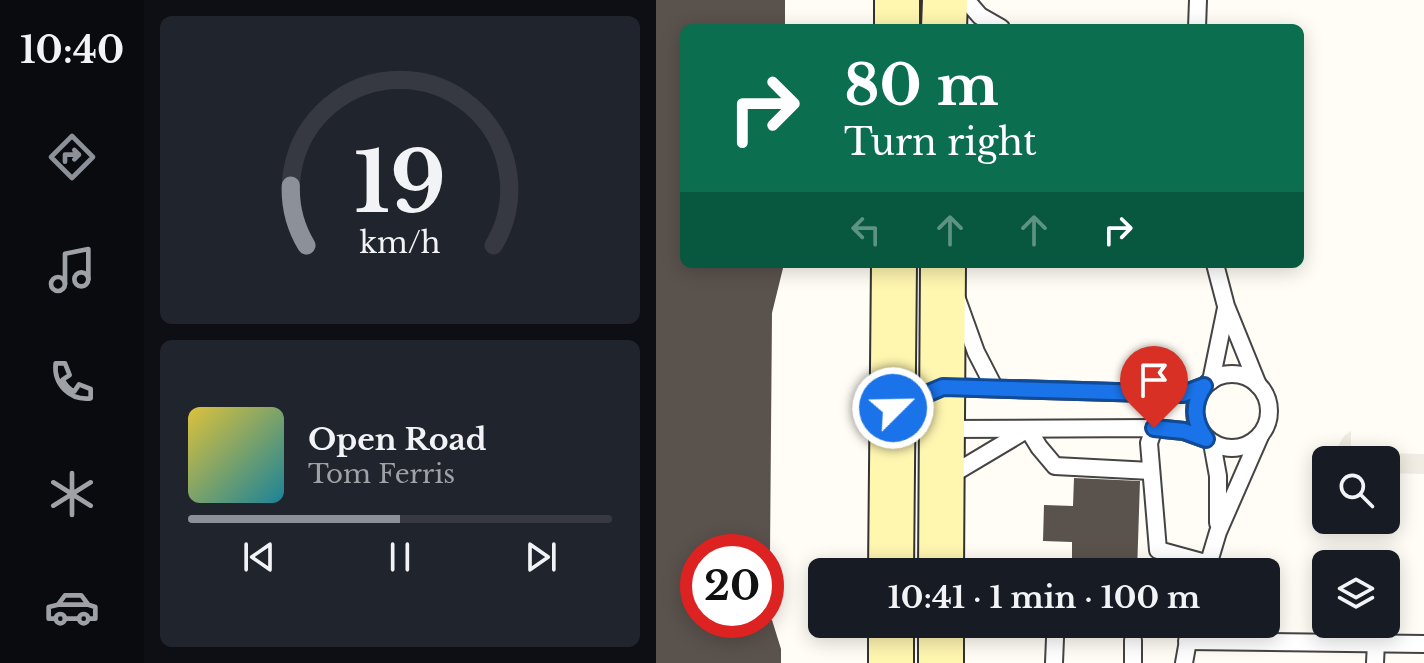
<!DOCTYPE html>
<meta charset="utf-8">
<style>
:root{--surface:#171b24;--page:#20242c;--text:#f1f3f6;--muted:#9ea1a6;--line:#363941;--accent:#8c9099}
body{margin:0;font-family:"Libre Baskerville",serif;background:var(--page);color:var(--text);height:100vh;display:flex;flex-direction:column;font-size:30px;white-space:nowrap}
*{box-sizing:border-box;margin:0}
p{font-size:26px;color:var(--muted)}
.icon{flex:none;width:44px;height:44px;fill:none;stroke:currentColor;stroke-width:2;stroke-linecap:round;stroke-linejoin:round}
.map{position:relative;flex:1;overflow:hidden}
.sheet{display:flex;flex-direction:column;gap:16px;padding:16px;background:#0d0f14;width:512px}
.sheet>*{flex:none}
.banner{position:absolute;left:24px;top:24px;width:624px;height:244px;border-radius:12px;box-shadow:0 4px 20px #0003;background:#0b6e4f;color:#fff;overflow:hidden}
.buttons{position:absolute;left:656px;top:446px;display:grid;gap:16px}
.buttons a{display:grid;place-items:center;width:88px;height:88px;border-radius:12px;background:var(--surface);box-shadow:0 4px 20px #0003;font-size:40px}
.speed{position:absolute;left:24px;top:534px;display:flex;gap:16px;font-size:40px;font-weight:700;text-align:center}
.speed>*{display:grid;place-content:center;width:104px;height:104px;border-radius:50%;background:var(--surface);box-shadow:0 4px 20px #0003;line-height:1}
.speed .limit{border:12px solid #d22;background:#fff;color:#111}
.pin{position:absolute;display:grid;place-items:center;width:68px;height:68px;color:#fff;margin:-82px -34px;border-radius:50% 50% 50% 0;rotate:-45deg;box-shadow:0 0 8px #0007}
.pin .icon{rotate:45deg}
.me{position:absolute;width:88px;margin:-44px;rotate:67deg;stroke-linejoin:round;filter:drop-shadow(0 0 6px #0008)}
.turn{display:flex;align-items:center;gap:28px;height:168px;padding:0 32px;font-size:36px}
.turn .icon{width:104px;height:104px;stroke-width:2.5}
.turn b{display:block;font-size:56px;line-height:68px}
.lanes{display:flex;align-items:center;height:76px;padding:0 32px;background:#0003;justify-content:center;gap:40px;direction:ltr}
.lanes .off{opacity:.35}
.sheet .card{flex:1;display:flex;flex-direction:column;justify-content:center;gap:12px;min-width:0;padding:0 28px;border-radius:12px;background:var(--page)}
.sheet .dial{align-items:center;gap:0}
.dial svg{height:208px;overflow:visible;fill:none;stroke:var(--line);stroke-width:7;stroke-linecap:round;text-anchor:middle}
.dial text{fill:var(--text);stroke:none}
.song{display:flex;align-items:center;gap:24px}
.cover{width:96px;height:96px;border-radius:12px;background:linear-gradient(135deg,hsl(50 70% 55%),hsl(190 70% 35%))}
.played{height:8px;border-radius:4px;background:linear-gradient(90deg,var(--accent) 50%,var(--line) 50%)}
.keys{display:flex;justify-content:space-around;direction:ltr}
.trip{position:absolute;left:152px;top:558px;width:472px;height:80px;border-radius:12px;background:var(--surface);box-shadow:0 4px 20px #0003;font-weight:800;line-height:80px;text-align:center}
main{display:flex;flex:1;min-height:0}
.tabs{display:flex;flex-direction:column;width:144px;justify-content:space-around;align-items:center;background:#090b0e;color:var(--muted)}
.tabs .icon{width:56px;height:56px}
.tabs .active{color:var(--accent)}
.tabs b{font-size:36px;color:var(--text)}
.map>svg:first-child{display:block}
</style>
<main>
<nav class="tabs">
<b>10:40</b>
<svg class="icon active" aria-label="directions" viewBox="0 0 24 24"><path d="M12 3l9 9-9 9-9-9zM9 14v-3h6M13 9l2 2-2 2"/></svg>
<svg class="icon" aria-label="music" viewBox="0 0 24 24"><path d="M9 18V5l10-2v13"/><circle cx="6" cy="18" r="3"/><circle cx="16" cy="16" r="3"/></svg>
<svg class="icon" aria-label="phone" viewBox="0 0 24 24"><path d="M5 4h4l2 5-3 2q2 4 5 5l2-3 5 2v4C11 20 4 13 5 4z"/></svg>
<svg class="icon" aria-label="climate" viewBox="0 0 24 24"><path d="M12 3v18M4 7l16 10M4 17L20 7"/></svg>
<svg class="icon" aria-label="car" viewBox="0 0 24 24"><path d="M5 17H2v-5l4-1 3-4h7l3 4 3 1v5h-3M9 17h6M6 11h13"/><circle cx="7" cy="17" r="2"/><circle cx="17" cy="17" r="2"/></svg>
</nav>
<section class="sheet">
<div class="card dial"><svg viewBox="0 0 100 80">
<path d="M14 69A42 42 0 1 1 86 69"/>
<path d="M14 69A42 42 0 0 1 8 46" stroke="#8c9099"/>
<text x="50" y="56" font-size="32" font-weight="700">19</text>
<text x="50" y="72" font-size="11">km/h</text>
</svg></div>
<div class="card">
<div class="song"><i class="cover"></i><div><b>Open Road</b><p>Tom Ferris</p></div></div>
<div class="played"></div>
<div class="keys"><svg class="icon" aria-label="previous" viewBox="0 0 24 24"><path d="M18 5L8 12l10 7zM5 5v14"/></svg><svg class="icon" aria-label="pause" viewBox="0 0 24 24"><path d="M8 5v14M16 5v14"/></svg><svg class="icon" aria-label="next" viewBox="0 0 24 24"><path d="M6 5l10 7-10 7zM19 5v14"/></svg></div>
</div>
</section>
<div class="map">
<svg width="768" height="663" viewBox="0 0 768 663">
<rect width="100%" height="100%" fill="#fffdf5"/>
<polygon fill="#f1ede2" points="695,431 695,452 768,454 768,474 730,473 730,460 674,460 688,436"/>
<g fill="#5a524d">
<polygon points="0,0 129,0 129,28 28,28 28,264 128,264 116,313 114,552 42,552 42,620 116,620 125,649 125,663 0,663"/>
<polygon points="418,478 484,481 481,572 416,572 416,542 387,541 388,505 417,506"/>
</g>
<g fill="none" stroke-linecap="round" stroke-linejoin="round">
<g stroke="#444" stroke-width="20">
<g id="lane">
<polyline points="310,0 324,16 345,28"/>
<polyline points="541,28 542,0"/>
<polyline points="559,264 570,306 602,385"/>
<polyline points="301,299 320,352 338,387"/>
<circle cx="576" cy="411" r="37"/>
<polyline points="555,381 570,308"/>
<polyline points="239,407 287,387 527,394 548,386"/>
<polyline points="241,410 286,429 498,428 528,431 550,439"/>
<polyline points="498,428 493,443 502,550 553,564"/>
<polyline points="556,443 562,476 562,523"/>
<polyline points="290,478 372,429 383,447 399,466 495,471"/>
<polyline points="550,572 562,532 604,436"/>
<polyline points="477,640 477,663"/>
<polyline points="531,641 768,644"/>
<polyline points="398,663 399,638"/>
<polyline points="528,663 535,624"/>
<polyline points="719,663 720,642"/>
</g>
</g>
<g stroke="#333" stroke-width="48">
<g id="secondary">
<polyline points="241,28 241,0"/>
<polyline points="288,28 289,0"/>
<polyline points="235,572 238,264"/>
<polyline points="285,572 287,264"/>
<polyline points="235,663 235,624"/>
<polyline points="285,663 285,624"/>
</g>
</g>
<use href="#lane" stroke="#fff" stroke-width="16"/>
<use href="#secondary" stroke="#fff6b0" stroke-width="44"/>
</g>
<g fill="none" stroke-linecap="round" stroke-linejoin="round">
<g stroke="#114b97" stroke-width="20">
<path id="route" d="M 237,408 L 287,387 L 527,394 L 548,386 C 536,405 537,421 550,439 L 528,431 L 498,428"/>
</g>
<use href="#route" stroke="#1a73e8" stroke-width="14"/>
</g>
</svg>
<div class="buttons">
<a><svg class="icon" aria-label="search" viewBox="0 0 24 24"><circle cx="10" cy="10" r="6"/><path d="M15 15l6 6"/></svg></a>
<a><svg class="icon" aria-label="layers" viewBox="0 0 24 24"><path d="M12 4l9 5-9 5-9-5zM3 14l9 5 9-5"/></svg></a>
</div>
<div class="speed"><div class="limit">20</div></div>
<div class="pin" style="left:498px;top:428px;background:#d93025"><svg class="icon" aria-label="arrive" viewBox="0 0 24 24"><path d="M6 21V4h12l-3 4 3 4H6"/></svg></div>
<svg class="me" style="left:237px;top:408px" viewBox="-20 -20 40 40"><circle r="17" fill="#1a73e8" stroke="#fff" stroke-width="3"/><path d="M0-11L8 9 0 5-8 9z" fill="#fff"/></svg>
<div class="trip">10:41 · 1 min · 100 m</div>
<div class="banner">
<div class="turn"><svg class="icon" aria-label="right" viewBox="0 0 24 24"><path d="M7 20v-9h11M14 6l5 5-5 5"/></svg><div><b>80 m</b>Turn right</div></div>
<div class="lanes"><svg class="icon off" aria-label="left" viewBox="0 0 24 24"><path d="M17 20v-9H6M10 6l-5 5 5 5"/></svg><svg class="icon off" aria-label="ahead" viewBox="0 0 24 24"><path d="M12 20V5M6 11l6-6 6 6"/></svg><svg class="icon off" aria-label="ahead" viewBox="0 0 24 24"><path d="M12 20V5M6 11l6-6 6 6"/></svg><svg class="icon" aria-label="right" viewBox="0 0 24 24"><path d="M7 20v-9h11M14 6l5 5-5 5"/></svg></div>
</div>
</div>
</main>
